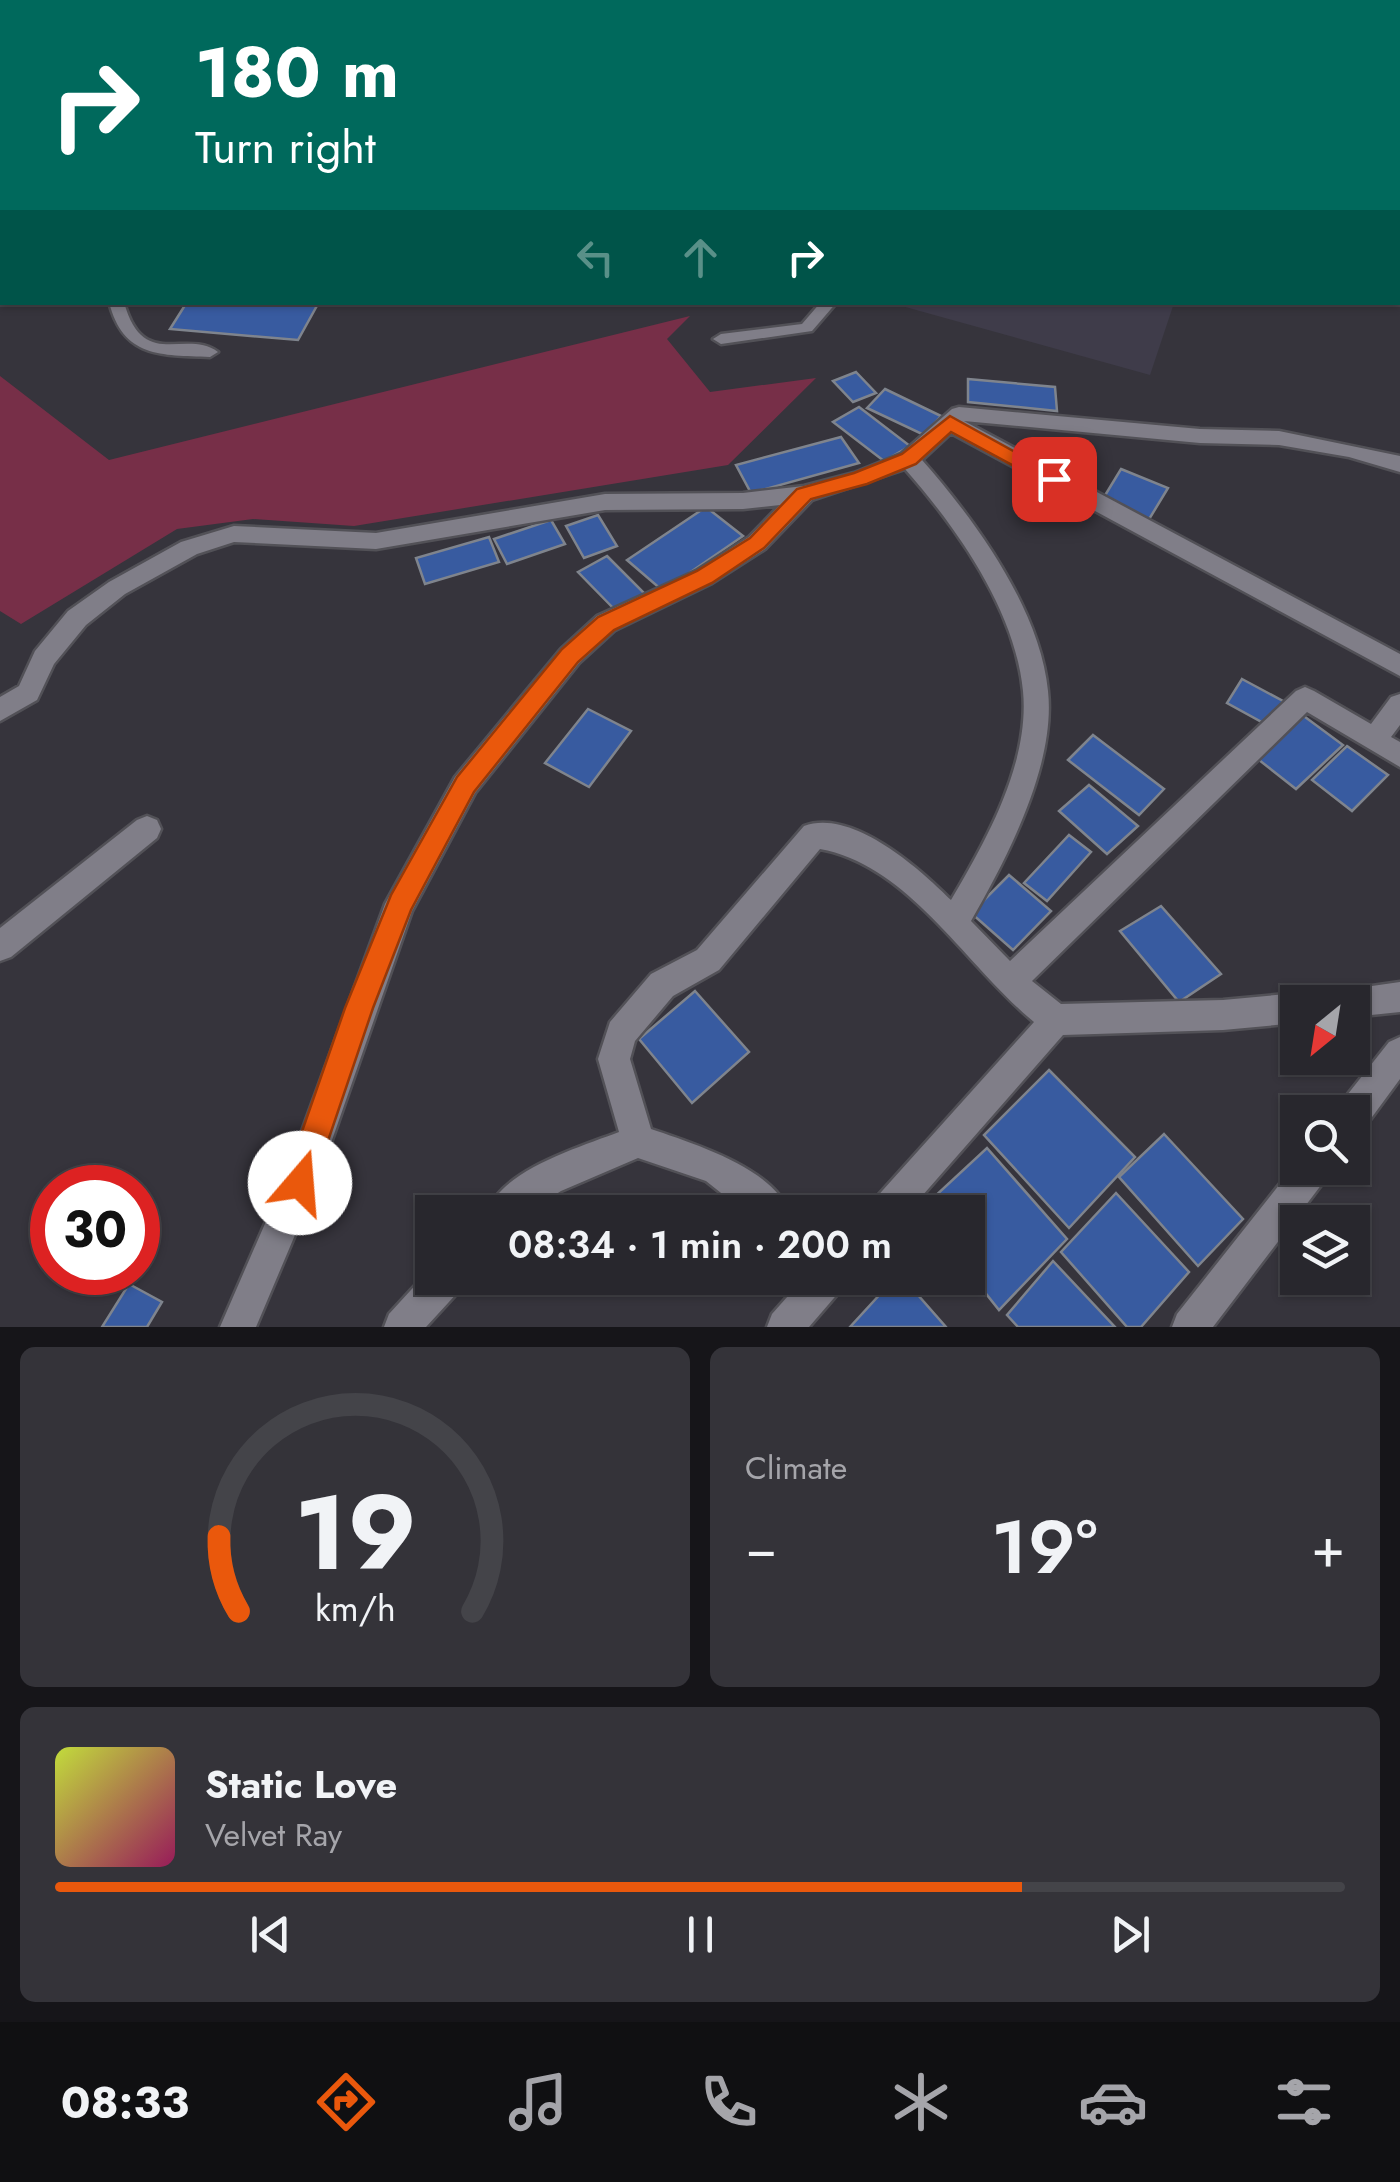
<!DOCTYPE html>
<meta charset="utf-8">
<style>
:root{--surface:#28272d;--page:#343339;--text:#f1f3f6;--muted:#a5a5aa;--line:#444449;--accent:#ea580c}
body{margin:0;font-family:Jost,sans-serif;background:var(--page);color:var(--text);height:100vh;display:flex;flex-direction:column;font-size:38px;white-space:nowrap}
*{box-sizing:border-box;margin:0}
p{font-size:32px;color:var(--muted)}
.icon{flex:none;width:55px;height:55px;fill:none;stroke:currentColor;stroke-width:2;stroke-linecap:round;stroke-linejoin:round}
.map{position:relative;height:1327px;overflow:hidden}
.details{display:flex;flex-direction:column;gap:20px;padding:20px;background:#161519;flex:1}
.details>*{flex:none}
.banner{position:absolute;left:0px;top:0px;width:1400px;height:305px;box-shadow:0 2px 8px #0004,0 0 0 2px var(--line);background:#00695c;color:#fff;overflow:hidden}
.needle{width:65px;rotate:210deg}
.tools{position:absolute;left:1280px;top:985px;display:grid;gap:20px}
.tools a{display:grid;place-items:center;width:90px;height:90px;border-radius:0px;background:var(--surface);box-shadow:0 2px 8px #0004,0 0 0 2px var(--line);font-size:50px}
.speed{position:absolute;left:30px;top:1165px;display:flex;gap:20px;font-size:50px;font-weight:700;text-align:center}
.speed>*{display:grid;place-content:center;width:130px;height:130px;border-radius:50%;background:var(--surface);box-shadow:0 2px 8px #0004,0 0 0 2px var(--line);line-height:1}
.speed .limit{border:15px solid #d22;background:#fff;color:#111}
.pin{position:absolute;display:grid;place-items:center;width:85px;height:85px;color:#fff;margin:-42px;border-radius:20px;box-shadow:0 5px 15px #0006}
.me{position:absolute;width:110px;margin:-55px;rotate:18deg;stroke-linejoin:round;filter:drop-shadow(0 0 8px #0008)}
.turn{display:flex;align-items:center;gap:35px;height:210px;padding:0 30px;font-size:45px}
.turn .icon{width:130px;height:130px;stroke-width:2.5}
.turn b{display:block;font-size:70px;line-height:85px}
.lanes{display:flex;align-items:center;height:95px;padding:0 30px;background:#0003;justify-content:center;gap:50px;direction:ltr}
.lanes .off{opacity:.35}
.big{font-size:75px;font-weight:600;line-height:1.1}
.details .tile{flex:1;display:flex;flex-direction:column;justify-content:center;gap:15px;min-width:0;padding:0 35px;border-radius:15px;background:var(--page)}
.details .dial{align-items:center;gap:0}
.dial svg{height:260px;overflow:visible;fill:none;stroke:var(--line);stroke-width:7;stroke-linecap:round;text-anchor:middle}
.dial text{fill:var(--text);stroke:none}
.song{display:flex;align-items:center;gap:30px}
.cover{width:120px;height:120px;border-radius:15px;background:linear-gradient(135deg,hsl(70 70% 55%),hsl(330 70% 35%))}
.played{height:10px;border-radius:5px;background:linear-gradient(90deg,var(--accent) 75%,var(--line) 75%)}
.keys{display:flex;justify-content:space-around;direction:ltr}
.heat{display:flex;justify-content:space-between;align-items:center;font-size:55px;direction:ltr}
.details .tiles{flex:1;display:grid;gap:20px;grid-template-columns:1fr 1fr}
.tile:last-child{grid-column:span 2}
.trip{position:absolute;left:415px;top:1195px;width:570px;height:100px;border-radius:0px;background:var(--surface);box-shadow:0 2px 8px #0004,0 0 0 2px var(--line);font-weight:600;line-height:100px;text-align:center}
.tabs{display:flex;height:160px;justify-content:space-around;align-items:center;background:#101012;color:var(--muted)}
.tabs .icon{width:70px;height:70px}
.tabs .active{color:var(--accent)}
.tabs b{font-size:45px;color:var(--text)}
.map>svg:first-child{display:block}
</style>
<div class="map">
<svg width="1400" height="1327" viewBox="0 0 1400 1327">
<rect width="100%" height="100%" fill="#36343c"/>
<polygon fill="#3f3c4a" points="891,303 890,303 1174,303 1150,375"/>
<g fill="#772f48">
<polygon points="23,0 458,0 17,2"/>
<polygon points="690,316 667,339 710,392 816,378 728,465 354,526 253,519 177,529 21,624 0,611 0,376 109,460"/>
</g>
<g fill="#385ba0" stroke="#7f848d" stroke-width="2.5">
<polygon points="187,302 319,302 298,340 170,329"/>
<polygon points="856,372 876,393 853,402 833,381"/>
<polygon points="968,379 1055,387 1057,411 968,402"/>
<polygon points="885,389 941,416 924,435 867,408"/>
<polygon points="859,407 910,446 884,461 833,422"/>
<polygon points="841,437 859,463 751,493 736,465"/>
<polygon points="1121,469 1168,488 1148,521 1101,502"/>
<polygon points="706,507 743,536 663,591 627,560"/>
<polygon points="598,515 617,546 584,558 566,526"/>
<polygon points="551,520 565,544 507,564 494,539"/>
<polygon points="489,537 499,562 425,584 416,558"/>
<polygon points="607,556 646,595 618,613 578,572"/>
<polygon points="1242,679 1283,701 1269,726 1227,703"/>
<polygon points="588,709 631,731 589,787 545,763"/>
<polygon points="1301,714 1343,745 1296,789 1254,756"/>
<polygon points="1093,735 1164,789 1139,815 1068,760"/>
<polygon points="1347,746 1388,775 1352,811 1312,780"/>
<polygon points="1089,785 1138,826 1107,854 1059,811"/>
<polygon points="1069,835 1091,852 1047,901 1024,883"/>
<polygon points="1009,875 1051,911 1013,950 971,913"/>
<polygon points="1161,906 1221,974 1179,1002 1120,931"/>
<polygon points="695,991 749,1052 692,1103 639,1039"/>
<polygon points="1049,1070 1135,1157 1069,1228 984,1135"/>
<polygon points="1164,1134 1243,1219 1198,1266 1119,1177"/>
<polygon points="987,1148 1067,1239 999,1310 968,1271 968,1212 919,1211"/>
<polygon points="1116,1193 1189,1272 1141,1327 1127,1327 1061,1252"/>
<polygon points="1053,1261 1115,1327 1018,1327 1007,1315"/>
<polygon points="895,1278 903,1278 946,1327 850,1327"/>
<polygon points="129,1284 162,1302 147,1327 102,1327"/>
</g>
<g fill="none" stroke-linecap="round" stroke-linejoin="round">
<g stroke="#525157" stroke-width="5">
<g id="service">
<polygon points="741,0 752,0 753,2 742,2"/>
<rect x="1218" y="0" width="10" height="2"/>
<path d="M 109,302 L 124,302 C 143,372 185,328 218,352 L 210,357 C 161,355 123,358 109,302 Z"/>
<polygon points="821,302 837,302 812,331 721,344 713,339 721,334 802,324"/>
</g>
</g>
<g stroke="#525157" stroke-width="5">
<g id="minor">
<path d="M 959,407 L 1200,429 L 1279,431 L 1400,456 L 1400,472 L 1349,457 L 1279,445 L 1200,443 L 964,421 L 1400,654 L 1400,676 L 951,433 L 922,460 C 975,520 1040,609 1048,691 C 1056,765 1007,858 971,921 L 1010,961 L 1296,691 L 1305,687 L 1314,691 L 1371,724 L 1391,697 L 1400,694 L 1400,725 L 1391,737 L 1400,742 L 1400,767 L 1307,712 L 1032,981 L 1061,1004 L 1223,1000 L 1298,993 L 1311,1002 L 1298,1002 L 1298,1023 L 1223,1030 L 1063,1035 L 908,1212 L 869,1212 L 874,1200 L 1034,1022 C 966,966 909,865 820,849 L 719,970 L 673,996 L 635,1041 L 630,1059 L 651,1129 C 692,1143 773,1168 789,1212 L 745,1212 L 706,1181 L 638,1158 L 561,1191 L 528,1212 L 487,1212 C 502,1170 580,1147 619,1132 L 598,1059 L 610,1022 L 651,974 L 697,950 L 804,826 C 852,808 920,869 951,900 C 986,841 1030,763 1023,691 C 1015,610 957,528 905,469 L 812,500 L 765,549 L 712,583 L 615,630 L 579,663 L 475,793 L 412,911 L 317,1183 L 256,1327 L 220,1327 L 284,1180 L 385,904 L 455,777 L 561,649 L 597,616 L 696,571 L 749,537 L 780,505 L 743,509 L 605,510 L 376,549 L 234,542 L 197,554 L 125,594 L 86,625 L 54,664 L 37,700 L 0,721 L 0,697 L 19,686 L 35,651 L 68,611 L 109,582 L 181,542 L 234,526 L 376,533 L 605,494 L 743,493 L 804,486 L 854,473 L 901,454 L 952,409 Z"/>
<polygon points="147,816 157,820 161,829 157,838 11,957 0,961 0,928 137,820"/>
<polygon points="1400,982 1400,1012 1352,1017 1352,1002 1333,1002 1337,991"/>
<polygon points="1400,1037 1400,1079 1364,1128 1352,1132 1352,1112 1337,1112 1340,1104 1389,1042"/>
<polygon points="1298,1161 1298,1168 1330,1168 1325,1180 1213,1327 1172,1327 1177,1314"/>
<polygon points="432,1267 432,1278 464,1278 459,1291 426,1327 384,1327 389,1314"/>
<polygon points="804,1278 845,1278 840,1291 809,1327 767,1327 772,1314"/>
</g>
</g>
<polyline stroke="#8c8b91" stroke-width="4" stroke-dasharray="1 5" stroke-linecap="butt" points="1136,0 1141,2"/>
<use href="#service" fill="#807e88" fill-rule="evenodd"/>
<use href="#minor" fill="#807e88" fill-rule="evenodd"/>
</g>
<polygon fill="#ea580c" stroke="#983908" stroke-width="2.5" points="950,416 1064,479 1061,484 1047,484 951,432 916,464 867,484 811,499 764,548 712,583 614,630 578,662 474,792 411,910 373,1008 310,1194 300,1198 289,1194 284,1183 345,1008 391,895 457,777 562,649 598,617 697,571 750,538 797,489 854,473 902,454"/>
</svg>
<div class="tools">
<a><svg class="needle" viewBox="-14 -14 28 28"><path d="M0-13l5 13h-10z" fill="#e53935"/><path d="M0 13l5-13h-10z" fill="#a5a5aa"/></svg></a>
<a><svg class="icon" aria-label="search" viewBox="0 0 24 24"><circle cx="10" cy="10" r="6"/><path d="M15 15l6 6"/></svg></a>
<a><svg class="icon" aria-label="layers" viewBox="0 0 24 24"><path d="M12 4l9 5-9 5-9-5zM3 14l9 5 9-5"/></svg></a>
</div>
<div class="speed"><div class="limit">30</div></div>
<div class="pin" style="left:1054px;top:479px;background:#d93025"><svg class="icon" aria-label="arrive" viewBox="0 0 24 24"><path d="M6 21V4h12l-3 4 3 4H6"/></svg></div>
<svg class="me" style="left:300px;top:1183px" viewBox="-20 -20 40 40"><circle r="19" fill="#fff"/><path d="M0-13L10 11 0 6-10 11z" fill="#ea580c"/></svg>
<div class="trip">08:34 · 1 min · 200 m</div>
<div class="banner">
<div class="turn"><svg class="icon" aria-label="right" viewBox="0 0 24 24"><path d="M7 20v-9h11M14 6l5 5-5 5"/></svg><div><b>180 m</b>Turn right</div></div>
<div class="lanes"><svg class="icon off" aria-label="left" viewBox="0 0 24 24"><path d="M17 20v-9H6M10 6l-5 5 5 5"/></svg><svg class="icon off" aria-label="ahead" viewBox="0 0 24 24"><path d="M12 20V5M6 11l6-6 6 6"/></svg><svg class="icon" aria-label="right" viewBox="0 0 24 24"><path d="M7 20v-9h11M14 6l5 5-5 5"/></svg></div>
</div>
</div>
<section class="details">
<div class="tiles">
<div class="tile dial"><svg viewBox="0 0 100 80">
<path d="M14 69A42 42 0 1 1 86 69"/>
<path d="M14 69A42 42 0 0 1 8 46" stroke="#ea580c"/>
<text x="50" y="56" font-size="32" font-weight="700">19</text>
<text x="50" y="72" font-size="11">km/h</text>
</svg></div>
<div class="tile"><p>Climate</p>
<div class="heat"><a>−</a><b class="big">19°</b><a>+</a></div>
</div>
<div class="tile">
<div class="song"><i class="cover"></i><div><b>Static Love</b><p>Velvet Ray</p></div></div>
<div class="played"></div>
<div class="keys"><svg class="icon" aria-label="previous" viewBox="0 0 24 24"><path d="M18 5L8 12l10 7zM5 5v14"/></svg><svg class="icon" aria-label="pause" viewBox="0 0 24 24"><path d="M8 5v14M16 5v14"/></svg><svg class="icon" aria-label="next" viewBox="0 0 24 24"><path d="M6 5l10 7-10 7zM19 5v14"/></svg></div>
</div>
</div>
</section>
<nav class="tabs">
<b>08:33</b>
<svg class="icon active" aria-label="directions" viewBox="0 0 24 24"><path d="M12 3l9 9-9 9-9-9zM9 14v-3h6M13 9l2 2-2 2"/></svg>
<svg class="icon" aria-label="music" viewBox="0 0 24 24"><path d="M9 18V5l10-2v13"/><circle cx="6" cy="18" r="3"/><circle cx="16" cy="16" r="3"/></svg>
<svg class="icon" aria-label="phone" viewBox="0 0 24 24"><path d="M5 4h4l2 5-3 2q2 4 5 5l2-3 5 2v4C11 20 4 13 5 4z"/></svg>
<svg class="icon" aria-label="climate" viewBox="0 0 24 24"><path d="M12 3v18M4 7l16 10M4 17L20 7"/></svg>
<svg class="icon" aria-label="car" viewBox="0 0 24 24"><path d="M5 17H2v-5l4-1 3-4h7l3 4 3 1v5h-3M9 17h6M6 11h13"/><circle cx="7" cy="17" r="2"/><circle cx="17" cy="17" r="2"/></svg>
<svg class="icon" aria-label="filters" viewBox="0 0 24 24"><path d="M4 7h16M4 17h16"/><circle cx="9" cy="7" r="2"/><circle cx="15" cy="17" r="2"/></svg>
</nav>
